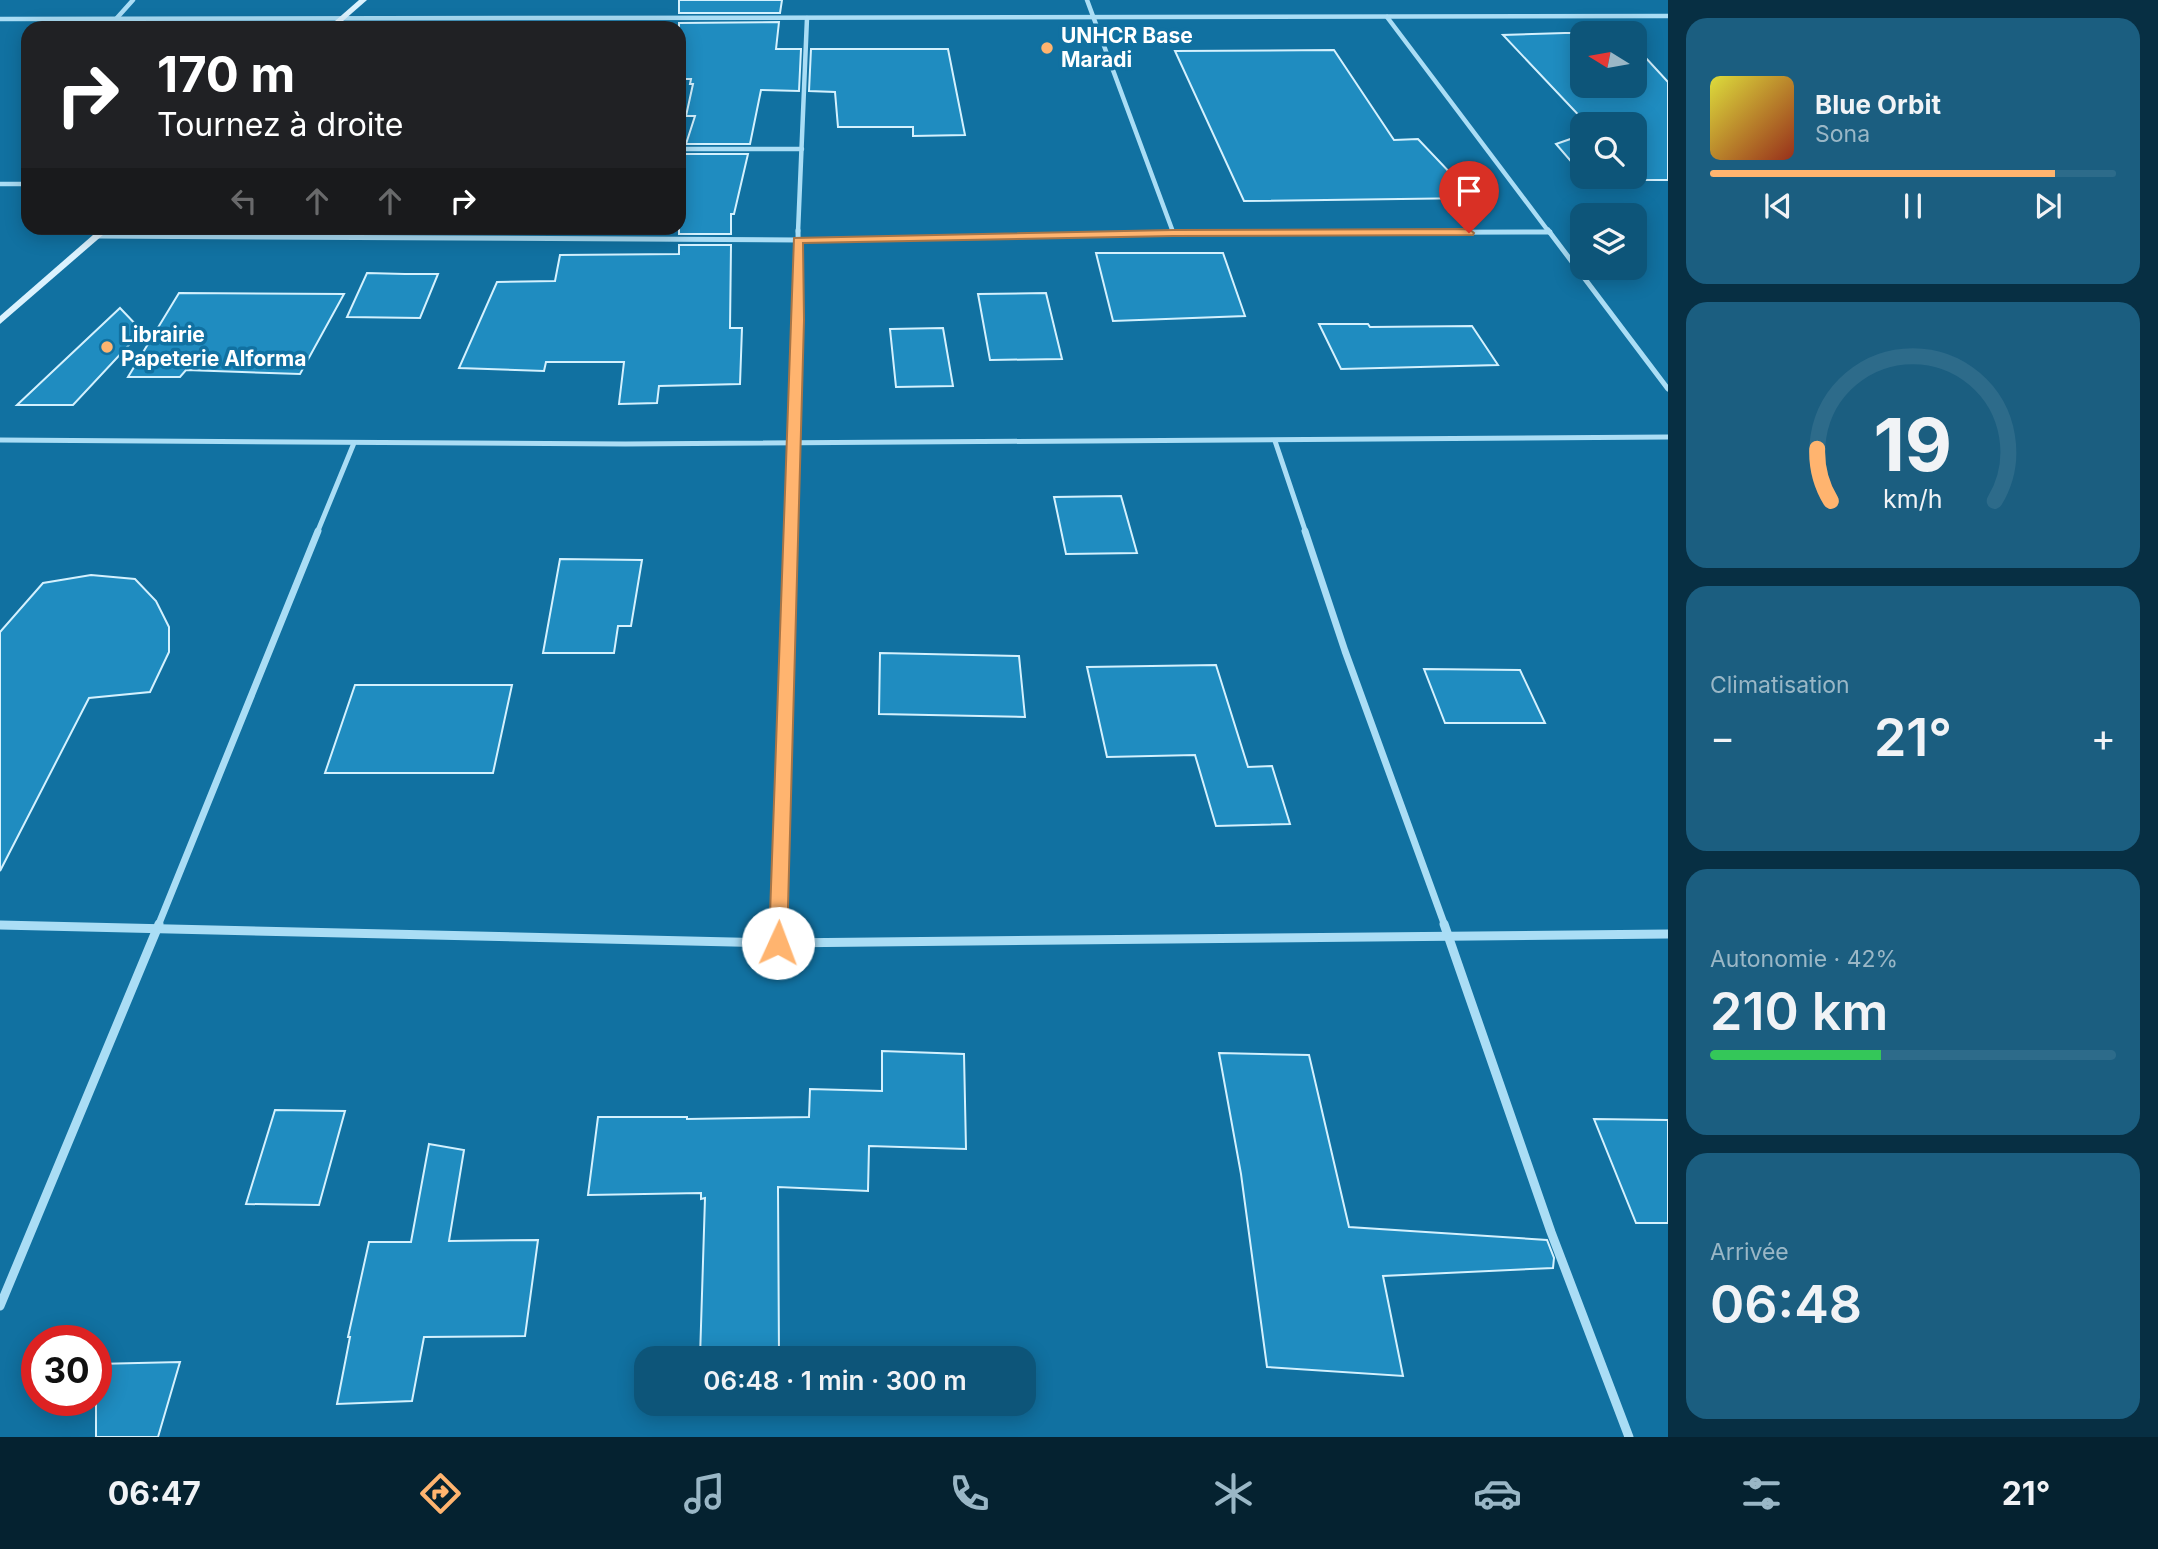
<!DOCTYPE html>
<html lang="fr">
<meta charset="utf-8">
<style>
:root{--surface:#0d5579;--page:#1b5e80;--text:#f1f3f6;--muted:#9ab7c6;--line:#2d6b8a;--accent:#ffb46f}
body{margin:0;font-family:Inter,sans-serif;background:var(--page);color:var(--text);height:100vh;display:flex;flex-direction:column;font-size:26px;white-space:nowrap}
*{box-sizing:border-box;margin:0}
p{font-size:23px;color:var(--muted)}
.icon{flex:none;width:38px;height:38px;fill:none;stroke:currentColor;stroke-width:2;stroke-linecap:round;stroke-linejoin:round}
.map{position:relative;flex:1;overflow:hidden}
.panel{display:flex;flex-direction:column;gap:18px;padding:18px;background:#072f43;width:490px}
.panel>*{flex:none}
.banner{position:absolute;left:21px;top:21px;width:665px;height:214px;border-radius:21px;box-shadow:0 4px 18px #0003;background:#202124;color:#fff;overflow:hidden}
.needle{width:46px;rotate:281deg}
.buttons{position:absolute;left:1570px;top:21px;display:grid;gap:14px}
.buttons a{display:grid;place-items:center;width:77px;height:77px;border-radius:14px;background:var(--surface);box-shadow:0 4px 18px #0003;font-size:35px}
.speed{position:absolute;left:21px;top:1325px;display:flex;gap:14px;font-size:35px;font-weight:700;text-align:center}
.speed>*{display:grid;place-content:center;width:91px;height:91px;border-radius:50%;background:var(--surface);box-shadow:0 4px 18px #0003;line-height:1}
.speed .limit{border:10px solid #d22;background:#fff;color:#111}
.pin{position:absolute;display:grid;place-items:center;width:60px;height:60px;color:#fff;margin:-72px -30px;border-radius:50% 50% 50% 0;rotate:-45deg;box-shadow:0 0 7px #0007}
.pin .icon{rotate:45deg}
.me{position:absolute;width:77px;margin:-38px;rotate:2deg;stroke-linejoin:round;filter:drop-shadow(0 0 5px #0008)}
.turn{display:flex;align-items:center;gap:24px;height:147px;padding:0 21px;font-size:32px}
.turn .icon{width:91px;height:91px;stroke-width:2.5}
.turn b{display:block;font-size:49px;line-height:60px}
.lanes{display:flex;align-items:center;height:66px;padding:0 21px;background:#0003;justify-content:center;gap:35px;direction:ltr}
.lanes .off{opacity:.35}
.big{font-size:52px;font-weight:600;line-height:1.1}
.panel .widget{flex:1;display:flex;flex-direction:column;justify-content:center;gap:10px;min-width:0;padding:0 24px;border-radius:21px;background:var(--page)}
.panel .dial{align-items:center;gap:0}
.dial svg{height:182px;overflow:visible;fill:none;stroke:var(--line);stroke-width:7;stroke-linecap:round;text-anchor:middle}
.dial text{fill:var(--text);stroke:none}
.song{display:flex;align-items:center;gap:21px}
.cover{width:84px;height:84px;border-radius:10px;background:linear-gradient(135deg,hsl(60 70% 55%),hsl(10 70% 35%))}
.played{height:7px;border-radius:4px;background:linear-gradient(90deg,var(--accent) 85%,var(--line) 85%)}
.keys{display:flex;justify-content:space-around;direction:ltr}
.heat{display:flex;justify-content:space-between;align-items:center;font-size:38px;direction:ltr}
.charge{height:10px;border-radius:5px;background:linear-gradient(90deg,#34c759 42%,var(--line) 0)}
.trip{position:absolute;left:634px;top:1346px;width:402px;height:70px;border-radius:21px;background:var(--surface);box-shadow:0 4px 18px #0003;font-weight:600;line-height:70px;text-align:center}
.menu{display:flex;height:112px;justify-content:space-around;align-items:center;background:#052230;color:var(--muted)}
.menu .icon{width:49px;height:49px}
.menu .on{color:var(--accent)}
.menu b{font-size:32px;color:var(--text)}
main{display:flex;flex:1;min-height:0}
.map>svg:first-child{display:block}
</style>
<main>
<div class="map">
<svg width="1668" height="1437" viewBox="0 0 1668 1437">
<rect width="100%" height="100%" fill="#1171a1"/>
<g fill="#1f8cc0" stroke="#d4f1fe" stroke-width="2">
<polygon points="679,0 782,0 780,13 679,13"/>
<polygon points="779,22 776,49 801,49 799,91 761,90 750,144 686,144 695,116 686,116 693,84 690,84 691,79 679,79 679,23"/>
<polygon points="1565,33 1624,33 1582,33 1582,86 1634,86 1634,45 1668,82 1668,180 1587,180 1584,177 1634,177 1634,124 1587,124 1503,35"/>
<polygon points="811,49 948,49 965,135 913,136 913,127 838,127 835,92 809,91"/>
<polygon points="1334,50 1394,140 1418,139 1474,198 1244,201 1175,51"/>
<polygon points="1582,135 1582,174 1556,144"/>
<polygon points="683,154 748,154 734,214 731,214 731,234 679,234 679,167"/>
<polygon points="679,245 731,245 730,328 742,328 740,384 659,386 657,403 619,404 624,362 546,362 544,371 459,368 497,282 555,281 560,255 679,254"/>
<polygon points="1096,253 1223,253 1245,316 1113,321"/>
<polygon points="367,273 405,274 438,274 420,318 347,317"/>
<polygon points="179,293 344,294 300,374 186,370 180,377 128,377"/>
<polygon points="1046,293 1062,359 990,360 978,294"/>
<polygon points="120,308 142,331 73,405 17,405"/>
<polygon points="1319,324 1368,324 1370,327 1472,326 1498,365 1341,369"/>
<polygon points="943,328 953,386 896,387 890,329"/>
<polygon points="1121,496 1137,553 1066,554 1054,497"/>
<polygon points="560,559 642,560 631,626 618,626 614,653 543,653"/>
<polygon points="91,575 135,579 156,601 169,627 169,652 150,692 89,698 0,871 0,632 43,583"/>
<polygon points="880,653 1019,656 1025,717 879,714"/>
<polygon points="1216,665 1248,767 1272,766 1290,824 1216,826 1195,755 1107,757 1087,667"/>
<polygon points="1424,669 1520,670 1545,723 1445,723"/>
<polygon points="355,685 512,685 493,773 325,773"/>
<polygon points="882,1051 964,1054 966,1149 869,1146 868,1191 778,1187 779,1358 700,1358 705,1198 701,1199 701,1193 588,1195 598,1117 687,1117 687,1119 809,1117 810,1089 882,1091"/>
<polygon points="1219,1053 1309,1055 1349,1227 1547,1240 1554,1258 1553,1268 1383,1276 1403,1376 1267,1367 1241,1174"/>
<polygon points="275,1110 345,1111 319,1205 246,1204"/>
<polygon points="1594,1119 1668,1120 1668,1223 1636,1223"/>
<polygon points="429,1144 464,1150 449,1241 538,1240 525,1336 424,1337 412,1401 337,1404 350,1337 348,1337 369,1242 411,1242"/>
<polygon points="180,1362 158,1437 96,1437 96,1364"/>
</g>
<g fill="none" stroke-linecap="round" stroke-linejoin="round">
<g stroke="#aaddf5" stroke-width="4.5">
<polyline points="1087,0 1173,232"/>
<polyline points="1387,17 1549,232"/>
<polyline points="0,19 1668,16"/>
<polyline points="116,19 133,0"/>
<polyline points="679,149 802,149"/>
<polyline points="0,184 28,184"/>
<polyline points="798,232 807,18"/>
</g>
<g stroke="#aaddf5" stroke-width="5">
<polyline points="1172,230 1173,233"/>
<polyline points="1548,230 1668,389"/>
<polyline points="96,236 798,240 1173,233 1550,232"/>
<polyline points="0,440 625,444 1668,437"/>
<polyline points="1275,441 1306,533"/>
<polyline points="317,533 354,443"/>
<polyline points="792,533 799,320 798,230"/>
</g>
<g stroke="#aaddf5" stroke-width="7">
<polyline points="1305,531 1345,651 1445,926"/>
<polyline points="0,925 35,926"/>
<polyline points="158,926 318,531"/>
<polyline points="779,926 792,531"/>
</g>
<g stroke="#aaddf5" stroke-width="9">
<polyline points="1444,924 1551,1232 1629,1437"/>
<polyline points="0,925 778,943 1668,934"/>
<polyline points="778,943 779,924"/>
<polyline points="0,1306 159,924"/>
</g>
<g fill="#dbf2fe" fill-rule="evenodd">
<polygon points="359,0 367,0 335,28 327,28"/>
<polygon points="101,228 111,228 0,324 0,316"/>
</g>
</g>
<polygon fill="#ffb46f" stroke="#a67548" stroke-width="2" points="1469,229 1474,233 1473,235 1173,236 803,243 804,320 787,943 785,949 778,951 772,949 769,943 794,238 1173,230"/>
<g fill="#ffb46f" stroke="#1171a1" stroke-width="2.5">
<circle cx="1047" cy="48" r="7"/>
<circle cx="107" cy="347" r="7"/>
</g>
<g text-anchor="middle" stroke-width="7" stroke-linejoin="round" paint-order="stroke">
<g font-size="21" font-weight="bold" fill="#fff" stroke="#1171a1" text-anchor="start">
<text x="1061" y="43">UNHCR Base<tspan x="1061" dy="24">Maradi</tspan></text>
<text x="121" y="342">Librairie<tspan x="121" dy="24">Papeterie Alforma</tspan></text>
</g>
</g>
</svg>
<div class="buttons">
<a><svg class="needle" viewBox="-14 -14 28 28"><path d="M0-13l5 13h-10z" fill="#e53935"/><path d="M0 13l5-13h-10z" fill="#9ab7c6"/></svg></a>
<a><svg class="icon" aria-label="search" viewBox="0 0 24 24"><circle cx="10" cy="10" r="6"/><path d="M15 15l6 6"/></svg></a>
<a><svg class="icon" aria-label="layers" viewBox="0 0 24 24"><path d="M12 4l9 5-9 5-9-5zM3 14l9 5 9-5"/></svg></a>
</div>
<div class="speed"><div class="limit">30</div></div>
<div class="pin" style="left:1469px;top:233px;background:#d93025"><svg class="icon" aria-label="arrive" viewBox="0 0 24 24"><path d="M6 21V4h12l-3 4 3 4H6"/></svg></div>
<svg class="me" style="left:778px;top:943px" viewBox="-20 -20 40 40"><circle r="19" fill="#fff"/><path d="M0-13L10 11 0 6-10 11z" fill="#ffb46f"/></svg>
<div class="trip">06:48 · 1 min · 300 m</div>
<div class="banner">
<div class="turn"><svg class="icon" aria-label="right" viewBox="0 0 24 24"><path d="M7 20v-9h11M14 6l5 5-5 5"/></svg><div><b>170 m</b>Tournez à droite</div></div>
<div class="lanes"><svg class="icon off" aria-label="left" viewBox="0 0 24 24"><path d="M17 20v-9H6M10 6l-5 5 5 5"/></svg><svg class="icon off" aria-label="ahead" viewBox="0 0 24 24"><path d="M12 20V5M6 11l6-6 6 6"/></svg><svg class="icon off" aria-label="ahead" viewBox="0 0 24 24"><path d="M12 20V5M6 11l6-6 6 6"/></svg><svg class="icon" aria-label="right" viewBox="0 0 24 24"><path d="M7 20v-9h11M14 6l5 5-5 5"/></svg></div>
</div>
</div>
<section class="panel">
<div class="widget">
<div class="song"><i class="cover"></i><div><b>Blue Orbit</b><p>Sona</p></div></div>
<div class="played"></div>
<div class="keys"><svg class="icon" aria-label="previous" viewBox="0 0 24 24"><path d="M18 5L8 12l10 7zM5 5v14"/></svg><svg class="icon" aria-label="pause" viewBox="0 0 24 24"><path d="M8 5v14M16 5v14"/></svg><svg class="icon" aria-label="next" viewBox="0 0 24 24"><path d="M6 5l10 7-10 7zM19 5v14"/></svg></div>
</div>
<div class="widget dial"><svg viewBox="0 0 100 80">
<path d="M14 69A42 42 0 1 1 86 69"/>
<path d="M14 69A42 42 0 0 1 8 46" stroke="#ffb46f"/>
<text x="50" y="56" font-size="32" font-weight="700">19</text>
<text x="50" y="72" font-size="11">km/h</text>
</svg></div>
<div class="widget"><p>Climatisation</p>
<div class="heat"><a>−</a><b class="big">21°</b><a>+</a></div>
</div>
<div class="widget"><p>Autonomie · 42%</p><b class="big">210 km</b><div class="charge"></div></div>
<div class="widget"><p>Arrivée</p><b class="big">06:48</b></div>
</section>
</main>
<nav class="menu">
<b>06:47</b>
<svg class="icon on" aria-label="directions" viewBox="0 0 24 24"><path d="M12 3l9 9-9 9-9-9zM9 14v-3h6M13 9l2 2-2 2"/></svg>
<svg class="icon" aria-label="music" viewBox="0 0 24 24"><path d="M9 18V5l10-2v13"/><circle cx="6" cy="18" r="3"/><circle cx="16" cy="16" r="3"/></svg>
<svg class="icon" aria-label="phone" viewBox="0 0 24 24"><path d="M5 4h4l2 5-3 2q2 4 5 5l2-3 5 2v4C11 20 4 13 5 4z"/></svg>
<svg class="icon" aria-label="climate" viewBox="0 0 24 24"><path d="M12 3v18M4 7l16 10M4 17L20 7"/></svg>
<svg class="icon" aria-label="car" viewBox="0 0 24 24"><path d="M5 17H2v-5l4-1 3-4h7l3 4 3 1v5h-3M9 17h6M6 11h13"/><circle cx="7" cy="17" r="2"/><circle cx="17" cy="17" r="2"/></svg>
<svg class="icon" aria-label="filters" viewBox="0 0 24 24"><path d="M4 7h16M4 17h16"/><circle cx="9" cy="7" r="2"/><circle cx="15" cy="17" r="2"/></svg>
<b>21°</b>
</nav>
